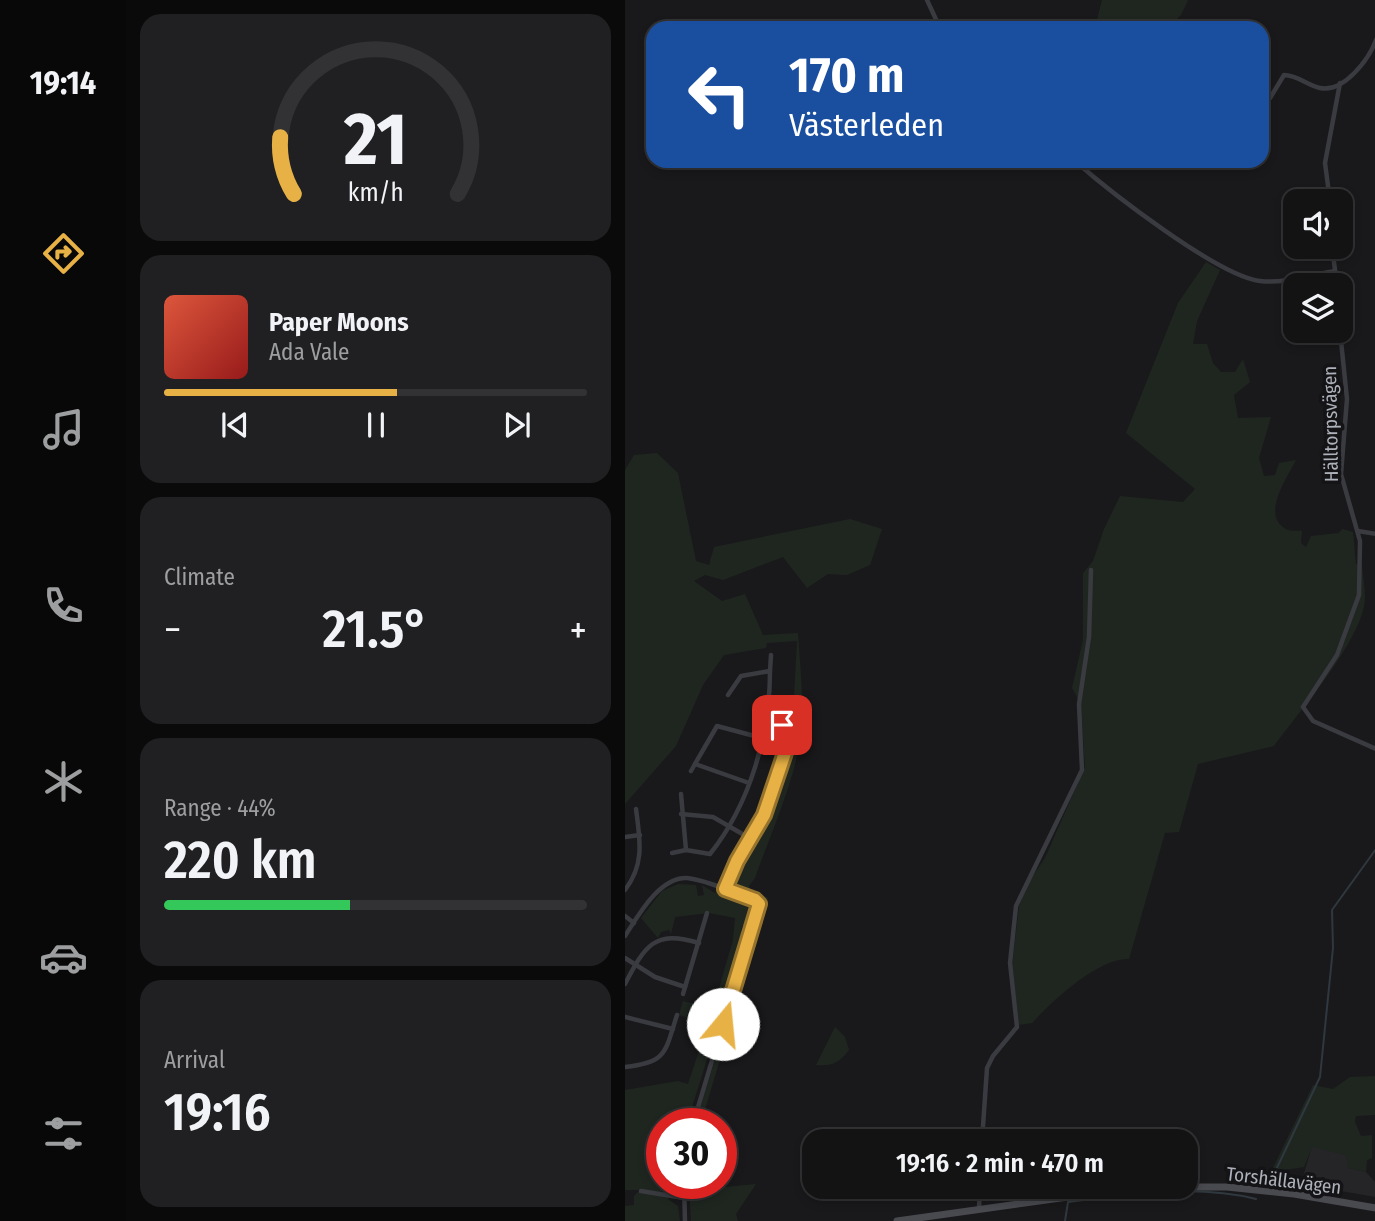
<!DOCTYPE html>
<meta charset="utf-8">
<style>
:root{--surface:#131314;--page:#202022;--text:#f1f3f6;--muted:#9d9ea0;--line:#323234;--accent:#e7b145}
body{margin:0;font-family:"Fira Sans Condensed",sans-serif;background:var(--page);color:var(--text);height:100vh;display:flex;flex-direction:column;font-size:26px;white-space:nowrap}
*{box-sizing:border-box;margin:0}
p{font-size:23px;color:var(--muted)}
.icon{flex:none;width:38px;height:38px;fill:none;stroke:currentColor;stroke-width:2;stroke-linecap:round;stroke-linejoin:round}
.map{position:relative;flex:1;overflow:hidden}
.sheet{display:flex;flex-direction:column;gap:14px;padding:14px;background:#0a0a0b;width:499px}
.sheet>*{flex:none}
.banner{position:absolute;left:21px;top:21px;width:623px;height:147px;border-radius:21px;box-shadow:0 4px 10px #0003,0 0 0 2px var(--line);background:#1a4fa0;color:#fff;overflow:hidden}
.fabs{position:absolute;left:658px;top:189px;display:grid;gap:14px}
.fabs a{display:grid;place-items:center;width:70px;height:70px;border-radius:14px;background:var(--surface);box-shadow:0 4px 10px #0003,0 0 0 2px var(--line);font-size:35px}
.speed{position:absolute;left:21px;top:1108px;display:flex;gap:14px;font-size:35px;font-weight:700;text-align:center}
.speed>*{display:grid;place-content:center;width:91px;height:91px;border-radius:50%;background:var(--surface);box-shadow:0 4px 10px #0003,0 0 0 2px var(--line);line-height:1}
.speed .limit{border:10px solid #d22;background:#fff;color:#111}
.pin{position:absolute;display:grid;place-items:center;width:60px;height:60px;color:#fff;margin:-30px;border-radius:14px;box-shadow:0 4px 10px #0006}
.me{position:absolute;width:77px;margin:-38px;rotate:17deg;stroke-linejoin:round;filter:drop-shadow(0 0 5px #0008)}
.turn{display:flex;align-items:center;gap:24px;height:147px;padding:0 28px;font-size:32px}
.turn .icon{width:91px;height:91px;stroke-width:2.5}
.turn b{display:block;font-size:49px;line-height:60px}
.big{font-size:52px;font-weight:600;line-height:1.1}
.sheet .tile{flex:1;display:flex;flex-direction:column;justify-content:center;gap:10px;min-width:0;padding:0 24px;border-radius:21px;background:var(--page)}
.sheet .dial{align-items:center;gap:0}
.dial svg{height:182px;overflow:visible;fill:none;stroke:var(--line);stroke-width:7;stroke-linecap:round;text-anchor:middle}
.dial text{fill:var(--text);stroke:none}
.song{display:flex;align-items:center;gap:21px}
.cover{width:84px;height:84px;border-radius:10px;background:linear-gradient(135deg,hsl(10 70% 55%),hsl(0 70% 35%))}
.played{height:7px;border-radius:4px;background:linear-gradient(90deg,var(--accent) 55%,var(--line) 55%)}
.keys{display:flex;justify-content:space-around;direction:ltr}
.heat{display:flex;justify-content:space-between;align-items:center;font-size:38px;direction:ltr}
.charge{height:10px;border-radius:5px;background:linear-gradient(90deg,#34c759 44%,var(--line) 0)}
.trip{position:absolute;left:177px;top:1129px;width:396px;height:70px;border-radius:21px;background:var(--surface);box-shadow:0 4px 10px #0003,0 0 0 2px var(--line);font-weight:600;line-height:70px;text-align:center}
main{display:flex;flex:1;min-height:0}
.dock{display:flex;flex-direction:column;width:126px;justify-content:space-around;align-items:center;background:#080808;color:var(--muted)}
.dock .icon{width:49px;height:49px}
.dock .selected{color:var(--accent)}
.dock b{font-size:32px;color:var(--text)}
.map>svg:first-child{display:block}
</style>
<main>
<nav class="dock">
<b>19:14</b>
<svg class="icon selected" aria-label="directions" viewBox="0 0 24 24"><path d="M12 3l9 9-9 9-9-9zM9 14v-3h6M13 9l2 2-2 2"/></svg>
<svg class="icon" aria-label="music" viewBox="0 0 24 24"><path d="M9 18V5l10-2v13"/><circle cx="6" cy="18" r="3"/><circle cx="16" cy="16" r="3"/></svg>
<svg class="icon" aria-label="phone" viewBox="0 0 24 24"><path d="M5 4h4l2 5-3 2q2 4 5 5l2-3 5 2v4C11 20 4 13 5 4z"/></svg>
<svg class="icon" aria-label="climate" viewBox="0 0 24 24"><path d="M12 3v18M4 7l16 10M4 17L20 7"/></svg>
<svg class="icon" aria-label="car" viewBox="0 0 24 24"><path d="M5 17H2v-5l4-1 3-4h7l3 4 3 1v5h-3M9 17h6M6 11h13"/><circle cx="7" cy="17" r="2"/><circle cx="17" cy="17" r="2"/></svg>
<svg class="icon" aria-label="filters" viewBox="0 0 24 24"><path d="M4 7h16M4 17h16"/><circle cx="9" cy="7" r="2"/><circle cx="15" cy="17" r="2"/></svg>
</nav>
<section class="sheet">
<div class="tile dial"><svg viewBox="0 0 100 80">
<path d="M14 69A42 42 0 1 1 86 69"/>
<path d="M14 69A42 42 0 0 1 8 44" stroke="#e7b145"/>
<text x="50" y="56" font-size="32" font-weight="700">21</text>
<text x="50" y="72" font-size="11">km/h</text>
</svg></div>
<div class="tile">
<div class="song"><i class="cover"></i><div><b>Paper Moons</b><p>Ada Vale</p></div></div>
<div class="played"></div>
<div class="keys"><svg class="icon" aria-label="previous" viewBox="0 0 24 24"><path d="M18 5L8 12l10 7zM5 5v14"/></svg><svg class="icon" aria-label="pause" viewBox="0 0 24 24"><path d="M8 5v14M16 5v14"/></svg><svg class="icon" aria-label="next" viewBox="0 0 24 24"><path d="M6 5l10 7-10 7zM19 5v14"/></svg></div>
</div>
<div class="tile"><p>Climate</p>
<div class="heat"><a>−</a><b class="big">21.5°</b><a>+</a></div>
</div>
<div class="tile"><p>Range · 44%</p><b class="big">220 km</b><div class="charge"></div></div>
<div class="tile"><p>Arrival</p><b class="big">19:16</b></div>
</section>
<div class="map">
<svg width="751" height="1221" viewBox="0 0 751 1221">
<rect width="100%" height="100%" fill="#19191b"/>
<polygon fill="#252528" points="687,1146 721,1155 724,1168 741,1172 750,1182 750,1197 676,1184"/>
<g fill="#1f2620">
<polygon points="477,0 563,0 556,15 542,28 470,28"/>
<path d="M 581,262 L 595,270 L 572,321 L 568,344 L 582,344 L 588,363 L 596,372 L 610,372 L 618,359 L 625,382 L 609,395 L 613,418 L 646,417 L 634,458 L 639,476 L 650,475 L 654,463 L 671,460 C 663,476 635,516 661,529 C 666,532 672,530 677,531 L 676,543 L 681,547 L 686,536 L 714,533 L 717,529 L 728,532 L 731,564 L 737,566 C 738,576 740,588 740,598 C 739,638 673,713 649,746 L 573,764 L 554,832 L 540,833 L 504,959 C 474,957 426,1002 407,1023 L 394,1025 L 387,965 L 394,906 L 403,883 L 420,858 L 460,767 L 456,704 L 447,688 L 458,640 L 458,573 L 468,561 L 479,529 L 495,496 L 558,502 L 570,489 L 501,433 L 553,303 Z"/>
<path d="M 32,453 L 53,473 L 71,561 L 84,565 L 89,547 L 225,519 L 257,529 L 245,565 L 222,575 L 203,574 L 182,588 L 158,557 L 98,580 L 80,575 L 69,581 L 97,601 L 120,594 L 138,635 L 173,633 C 175,666 179,699 176,732 C 172,776 145,835 130,878 L 124,886 L 127,893 L 143,898 L 76,1123 L 71,1122 L 138,902 L 105,884 L 140,820 L 166,735 L 160,724 L 144,716 L 144,712 L 168,715 L 172,641 L 142,643 L 141,648 L 99,655 L 78,685 L 51,746 L 0,804 L 0,470 L 9,455 Z"/>
<polygon points="53,884 71,885 73,896 79,895 77,885 88,892 123,901 127,907 122,924 117,926 116,932 120,938 62,1123 37,1124 37,1183 52,1183 51,1192 44,1193 43,1199 53,1206 55,1221 0,1221 0,1206 9,1205 9,1196 15,1190 0,1190 0,1090 53,1081 63,1084 83,1024 54,1015 58,1001 88,1009 108,940 110,918 84,913 50,917 46,934 44,930 36,932 33,938 16,918 37,891"/>
<path d="M 210,1027 L 220,1037 L 224,1050 C 214,1063 208,1066 191,1065 Z"/>
<polygon points="750,1076 750,1115 731,1116 730,1122 736,1136 747,1135 747,1158 742,1160 741,1172 723,1168 721,1155 687,1147 679,1167 654,1171 651,1177 644,1176 688,1085 708,1089 725,1077"/>
<polygon points="64,1183 69,1183 68,1195 89,1188 131,1184 111,1214 113,1221 66,1221"/>
</g>
<g fill="none" stroke-linecap="round" stroke-linejoin="round">
<g stroke="#30383f" stroke-width="2">
<polyline points="649,1174 695,1077 708,948 707,910 751,849"/>
<path d="M 440,1221 L 443,1202 C 503,1194 572,1184 631,1199"/>
</g>
<g stroke="#3a3b40" stroke-width="4.5">
<polyline points="302,0 315,28"/>
<path d="M 637,100 L 645,98 L 659,75 C 672,75 682,85 695,88 C 719,93 744,59 751,40"/>
<path d="M 450,161 C 484,191 593,276 635,281 C 658,284 686,275 710,271"/>
<polyline points="705,201 700,163 715,83"/>
<polyline points="707,247 712,285"/>
<polyline points="715,331 722,399 716,474 735,541 734,595 712,655 678,707 688,721 751,749"/>
<polyline points="733,531 751,534"/>
<polyline points="145,671 146,655"/>
<polyline points="66,771 70,764"/>
<polyline points="124,783 70,764 92,726 137,738"/>
<path d="M 56,794 L 61,850 L 85,854 C 125,804 145,734 145,671 L 116,676 L 103,695"/>
<polyline points="56,814 88,817 126,839"/>
<polyline points="0,837 15,835"/>
<polyline points="47,853 61,850"/>
<polyline points="100,889 112,861 139,815 164,741 163,728 142,720"/>
<path d="M 0,890 C 20,864 15,840 11,809"/>
<polyline points="0,916 9,923"/>
<path d="M 0,936 C 13,916 34,877 62,878 C 74,879 88,885 99,888 C 110,892 127,895 134,904 L 68,1124"/>
<polyline points="0,958 30,977 60,987"/>
<path d="M 0,984 C 20,946 29,929 74,943"/>
<polyline points="58,994 82,913"/>
<polyline points="0,1017 48,1029"/>
<path d="M 0,1067 C 42,1063 40,1052 52,1015"/>
<polyline points="357,1141 362,1068 368,1056 392,1027 385,963 391,906 457,770 454,704 464,637 466,570"/>
<polyline points="59,1183 60,1221"/>
<polyline points="16,1191 59,1198"/>
<polyline points="354,1208 355,1186"/>
</g>
<polyline stroke="#494a50" stroke-width="7" points="272,1221 450,1196 555,1187 602,1187 669,1194 751,1208"/>
</g>
<g fill="none" stroke-linecap="round" stroke-linejoin="round">
<g stroke="#96732d" stroke-width="18">
<polyline id="route" points="98,1024 134,904 130,900 100,889 112,861 139,815 164,741 164,731 157,725"/>
</g>
<use href="#route" stroke="#e7b145" stroke-width="12"/>
</g>
<g text-anchor="middle" stroke-width="7" stroke-linejoin="round" paint-order="stroke">
<g font-size="19" fill="#adb1ba" stroke="#141416">
<text transform="translate(705 424) rotate(-91)" y="7">Hälltorpsvägen</text>
<text transform="translate(659 1180) rotate(7)" y="7">Torshällavägen</text>
</g>
</g>
</svg>
<div class="fabs">
<a><svg class="icon" aria-label="sound" viewBox="0 0 24 24"><path d="M4 9h4l5-4v14l-5-4H4zM17 9q2 3 0 6"/></svg></a>
<a><svg class="icon" aria-label="layers" viewBox="0 0 24 24"><path d="M12 4l9 5-9 5-9-5zM3 14l9 5 9-5"/></svg></a>
</div>
<div class="speed"><div class="limit">30</div></div>
<div class="pin" style="left:157px;top:725px;background:#d93025"><svg class="icon" aria-label="arrive" viewBox="0 0 24 24"><path d="M6 21V4h12l-3 4 3 4H6"/></svg></div>
<svg class="me" style="left:98px;top:1024px" viewBox="-20 -20 40 40"><circle r="19" fill="#fff"/><path d="M0-13L10 11 0 6-10 11z" fill="#e7b145"/></svg>
<div class="trip">19:16 · 2 min · 470 m</div>
<div class="banner">
<div class="turn"><svg class="icon" aria-label="left" viewBox="0 0 24 24"><path d="M17 20v-9H6M10 6l-5 5 5 5"/></svg><div><b>170 m</b>Västerleden</div></div>
</div>
</div>
</main>
